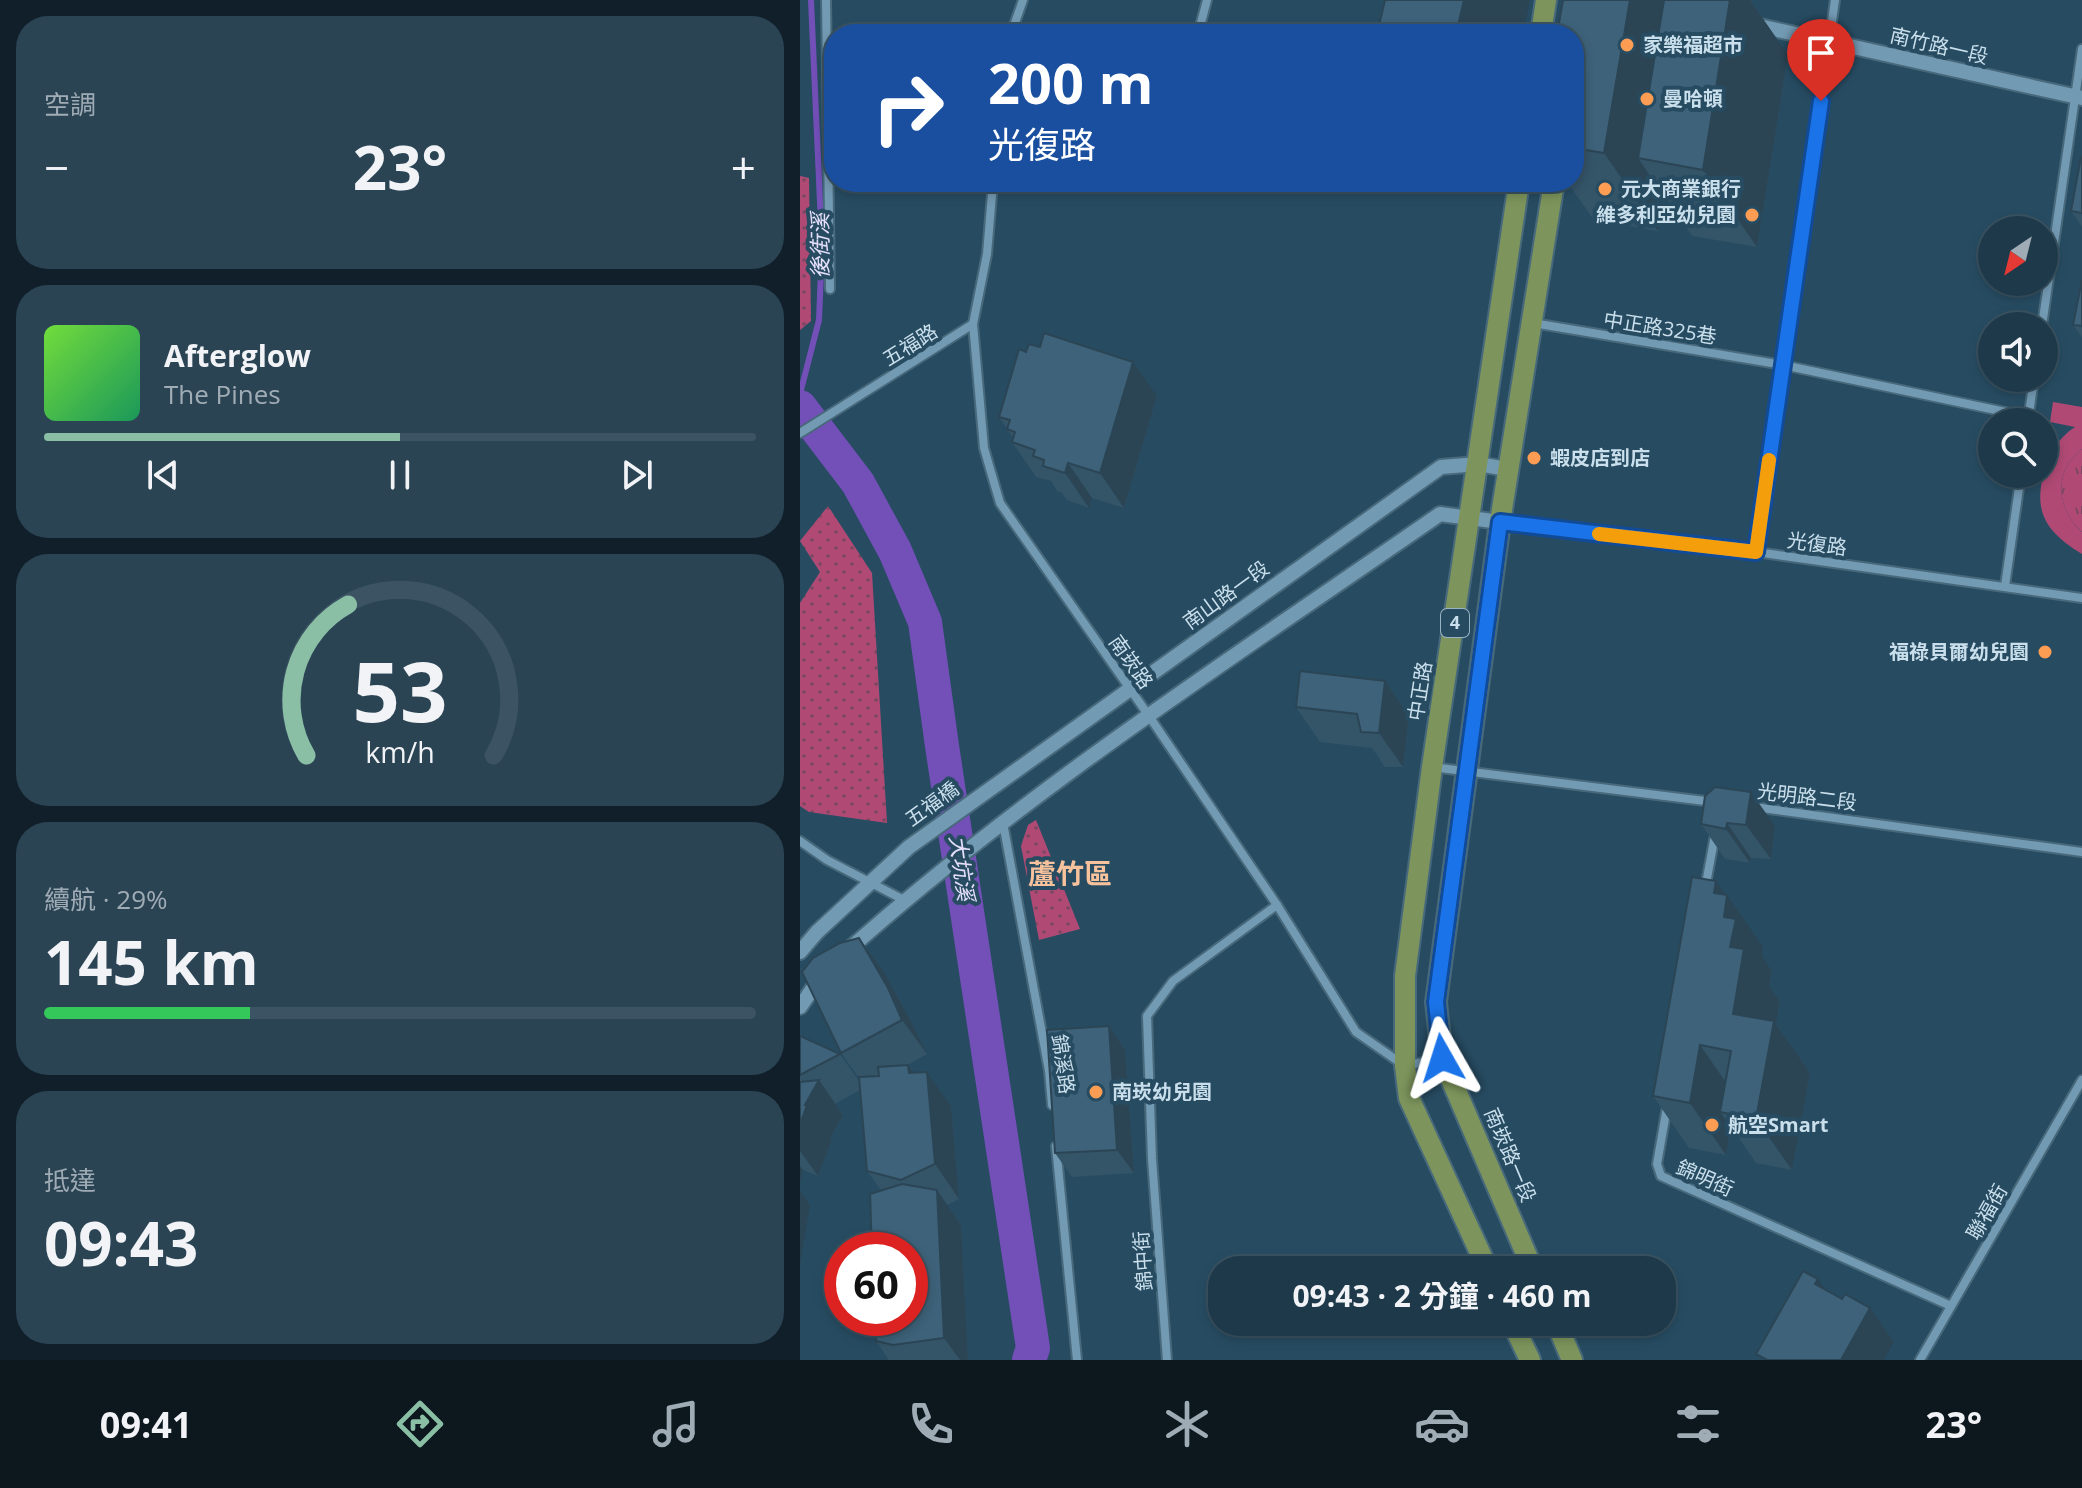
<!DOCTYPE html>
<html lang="zh-TW">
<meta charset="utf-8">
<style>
:root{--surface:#1d394a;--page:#2a4454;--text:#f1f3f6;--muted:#a0acb5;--line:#3b5362;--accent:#8abfa5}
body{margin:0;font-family:"Open Sans","Noto Sans TC",sans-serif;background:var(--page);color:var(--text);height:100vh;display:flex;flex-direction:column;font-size:30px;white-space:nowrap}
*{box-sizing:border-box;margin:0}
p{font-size:26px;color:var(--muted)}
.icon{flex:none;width:44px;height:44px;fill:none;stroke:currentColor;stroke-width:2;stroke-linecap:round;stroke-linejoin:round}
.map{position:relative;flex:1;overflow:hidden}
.side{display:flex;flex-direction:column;gap:16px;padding:16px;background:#101f29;width:800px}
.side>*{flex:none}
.hud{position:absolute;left:24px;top:24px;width:760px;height:168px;border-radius:32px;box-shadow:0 4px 12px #0003,0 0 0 2px var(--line);background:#1a4fa0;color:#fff;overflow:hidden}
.needle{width:52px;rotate:215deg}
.buttons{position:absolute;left:1178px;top:216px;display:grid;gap:16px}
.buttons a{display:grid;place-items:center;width:80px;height:80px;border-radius:50%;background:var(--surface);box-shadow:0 4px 12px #0003,0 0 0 2px var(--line);font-size:40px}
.speed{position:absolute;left:24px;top:1232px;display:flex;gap:16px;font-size:40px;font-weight:700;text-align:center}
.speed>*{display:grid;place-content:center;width:104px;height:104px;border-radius:50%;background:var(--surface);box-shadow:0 4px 12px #0003,0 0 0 2px var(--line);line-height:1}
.speed .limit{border:12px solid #d22;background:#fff;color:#111}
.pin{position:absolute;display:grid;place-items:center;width:68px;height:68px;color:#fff;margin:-82px -34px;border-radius:50% 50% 50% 0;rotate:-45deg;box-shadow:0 0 8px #0007}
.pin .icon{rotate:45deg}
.me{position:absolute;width:88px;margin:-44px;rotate:354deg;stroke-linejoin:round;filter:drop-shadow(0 0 6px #0008)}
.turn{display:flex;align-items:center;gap:28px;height:168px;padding:0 32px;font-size:36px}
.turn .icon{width:104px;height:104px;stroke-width:2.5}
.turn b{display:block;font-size:56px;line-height:68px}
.big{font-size:60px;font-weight:700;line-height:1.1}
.side .tile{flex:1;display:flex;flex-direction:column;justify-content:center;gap:12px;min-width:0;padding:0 28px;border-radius:32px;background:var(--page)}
.side .dial{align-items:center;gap:0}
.dial svg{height:208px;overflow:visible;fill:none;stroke:var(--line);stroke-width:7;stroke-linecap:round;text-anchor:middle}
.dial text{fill:var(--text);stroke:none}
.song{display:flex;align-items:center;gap:24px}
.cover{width:96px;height:96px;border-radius:12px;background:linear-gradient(135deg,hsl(100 70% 55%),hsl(150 70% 35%))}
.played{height:8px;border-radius:4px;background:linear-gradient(90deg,var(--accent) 50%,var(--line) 50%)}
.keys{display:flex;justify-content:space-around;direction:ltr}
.heat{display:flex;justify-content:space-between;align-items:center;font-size:44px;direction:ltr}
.charge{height:12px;border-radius:6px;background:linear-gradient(90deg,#34c759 29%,var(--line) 0)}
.trip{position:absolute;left:408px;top:1256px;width:468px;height:80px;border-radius:32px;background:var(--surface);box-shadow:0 4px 12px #0003,0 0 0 2px var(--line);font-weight:700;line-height:80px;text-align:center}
.tabs{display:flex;height:128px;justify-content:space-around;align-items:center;background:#0c171e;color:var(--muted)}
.tabs .icon{width:56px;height:56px}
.tabs .active{color:var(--accent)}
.tabs b{font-size:36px;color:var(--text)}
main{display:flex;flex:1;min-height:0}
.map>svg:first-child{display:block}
</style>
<main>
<section class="side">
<div class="tile"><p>空調</p>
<div class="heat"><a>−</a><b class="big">23°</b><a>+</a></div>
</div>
<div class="tile">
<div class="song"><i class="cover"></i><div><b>Afterglow</b><p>The Pines</p></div></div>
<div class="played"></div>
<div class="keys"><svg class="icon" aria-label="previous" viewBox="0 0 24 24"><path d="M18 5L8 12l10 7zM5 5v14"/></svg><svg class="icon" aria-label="pause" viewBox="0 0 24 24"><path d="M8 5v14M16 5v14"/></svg><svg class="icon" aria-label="next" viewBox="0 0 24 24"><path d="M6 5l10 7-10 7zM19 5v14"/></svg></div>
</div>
<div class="tile dial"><svg viewBox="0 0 100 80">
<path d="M14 69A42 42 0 1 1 86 69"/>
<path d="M14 69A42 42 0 0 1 30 11" stroke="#8abfa5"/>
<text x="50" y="56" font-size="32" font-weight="700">53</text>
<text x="50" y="72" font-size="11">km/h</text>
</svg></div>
<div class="tile"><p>續航 · 29%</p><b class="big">145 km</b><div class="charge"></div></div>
<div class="tile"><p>抵達</p><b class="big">09:43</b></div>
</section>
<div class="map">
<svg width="1282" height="1360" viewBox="0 0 1282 1360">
<defs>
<pattern id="grass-tufts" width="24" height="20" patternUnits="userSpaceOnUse" patternTransform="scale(2)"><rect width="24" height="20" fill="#b04a75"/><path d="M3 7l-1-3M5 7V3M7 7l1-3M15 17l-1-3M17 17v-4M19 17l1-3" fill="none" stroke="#7c4760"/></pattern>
<pattern id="park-dots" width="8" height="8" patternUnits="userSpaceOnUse" patternTransform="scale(2)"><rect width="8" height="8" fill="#b04a75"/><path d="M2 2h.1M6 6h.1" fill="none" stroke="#7c4760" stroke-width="1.8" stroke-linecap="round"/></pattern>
</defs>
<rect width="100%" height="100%" fill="#274c62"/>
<path fill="url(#grass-tufts)" d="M 1282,449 L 1282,532 C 1256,509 1253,471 1282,449 Z"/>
<g fill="url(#park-dots)">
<polygon points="0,176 9,178 11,321 0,330"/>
<polygon points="28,506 72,573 87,823 9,812 0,806 0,603 20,572 0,541"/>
<polygon points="236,820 280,929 239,940 221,846 228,825"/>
</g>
<path fill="#b04a75" d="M 1253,402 L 1282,407 L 1282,449 C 1253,471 1256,509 1282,532 L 1282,554 C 1246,532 1233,512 1244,472 C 1249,454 1258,438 1275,427 L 1250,422 Z"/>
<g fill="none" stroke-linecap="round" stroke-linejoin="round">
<polyline stroke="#734fb8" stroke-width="6" points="0,394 19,320 22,247 11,0"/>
<polyline stroke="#734fb8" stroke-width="34" points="0,407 58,483 95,551 125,622 142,746 233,1348 229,1360"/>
<g stroke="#47697b" stroke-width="12">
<g id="minor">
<polyline points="26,0 30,289"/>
<polyline points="211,34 223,0"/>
<polyline points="398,34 407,0"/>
<polyline points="193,182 187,254 173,324 184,448 200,503 349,716 477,905 556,1032 605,1066 641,1058"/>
<polyline points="733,323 983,365 1229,417"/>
<polyline points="1242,326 1282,49"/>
<polyline points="1228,421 1234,378"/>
<polyline points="0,433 173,324"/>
<polyline points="700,522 956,552 1282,598"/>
<polyline points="956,552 1035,0"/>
<polyline points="1205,586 1221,474"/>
<polyline points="632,767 913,802"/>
<polyline points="954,807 1282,852"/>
<polyline points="203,823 249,1071 252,1105"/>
<polyline points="0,841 27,860 104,900"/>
<polyline points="905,889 915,835"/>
<polyline points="867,1107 857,1164 861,1176 1151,1306"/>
<polyline points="256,1146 277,1360"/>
<polyline points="367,1360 352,1159 347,1016 373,981 477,905"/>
<polyline points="1120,1360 1282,1080"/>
</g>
</g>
<g stroke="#47697b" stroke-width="18">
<g id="tertiary">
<polyline points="955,25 1282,98"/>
<polyline points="0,952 17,932 109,847 641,467 678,464 707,469"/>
<path d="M 46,952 C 230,788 438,654 640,514 L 700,522"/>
<polyline points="0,1007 20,978"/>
</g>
</g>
<g stroke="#47697b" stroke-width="24">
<g id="primary">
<polyline points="741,34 746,0"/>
<polyline points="688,1270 609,1098 605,1066 605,976 632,767 719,182"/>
<polyline points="733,1270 642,1058 636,1002 700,522 754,182"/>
<polyline points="712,1322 730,1360"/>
<polyline points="756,1322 772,1360"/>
</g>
</g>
<use href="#minor" stroke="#739ab3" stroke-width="8"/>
<use href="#tertiary" stroke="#739ab3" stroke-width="14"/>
<use href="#primary" stroke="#7d955c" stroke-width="20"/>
</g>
<g fill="#345468">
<polygon points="763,0 950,0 988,55 957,247 892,236 864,196 858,231 794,220 767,182 774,182 774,34"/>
<polygon points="1282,158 1282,227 1271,211"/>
<polygon points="1282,280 1282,337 1273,325"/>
<polygon points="226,352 357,396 324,508 292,498 289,508 267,500 261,492 257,491 251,481 236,477 212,442 213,438 199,417"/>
<polygon points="585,681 609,716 603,767 585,767 572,748 520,742 496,707"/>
<polygon points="905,796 975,826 971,859 951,858 950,863 925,859 901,824"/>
<polygon points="925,895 963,947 962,956 972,971 969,986 980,1001 976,1024 1010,1073 992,1170 956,1163 931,1127 926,1155 889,1148 853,1096"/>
<polygon points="59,938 84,972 112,1023 127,1054 108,1065 114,1073 151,1106 159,1199 147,1205 161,1225 168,1360 89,1360 76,1341 81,1190 67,1171 60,1090 35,1104 43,1115 30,1138 32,1140 18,1176 3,1170 0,1183 0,1036 40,1054 59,1081 59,1078 41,1053"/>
<polygon points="309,1026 325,1050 334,1173 272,1177 255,1153"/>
</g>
<g fill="#2b4555">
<polygon points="664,0 730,0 723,34 656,34"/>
<polygon points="830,0 866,0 838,158 864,196 858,231 804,153"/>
<polygon points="930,0 950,0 988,55 957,247 903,170"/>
<polygon points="333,362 357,396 324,508 300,473"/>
<polygon points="268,463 292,498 289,508 265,473"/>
<polygon points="585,681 609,716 603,767 579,733"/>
<polygon points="951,792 975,826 971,859 946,825"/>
<polygon points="927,823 951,858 950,863 926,829"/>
<polygon points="916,881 927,897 927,895 963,947 962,956 972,971 969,986 980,1001 976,1024 1010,1073 992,1170 956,1119 933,1014 924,917 914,893"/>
<polygon points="59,938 84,972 112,1023 127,1054 102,1020"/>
<polygon points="309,1026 325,1050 334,1173 317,1150"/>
<polygon points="900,1045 936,1097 920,1112 931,1127 926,1155 890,1103"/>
<polygon points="108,1065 129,1094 127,1072 151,1106 159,1199 135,1164 109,1073"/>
<polygon points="19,1080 43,1115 30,1138 32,1140 18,1176 0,1151 0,1125 5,1105"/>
<polygon points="0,1166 3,1170 0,1183"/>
<polygon points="137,1190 161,1225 168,1360 160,1360 144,1338"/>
<polygon points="0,1191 10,1205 0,1264"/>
<polygon points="1018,1279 1042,1313 1015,1284"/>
<polygon points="1070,1308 1094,1342 1084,1360 1041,1360"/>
</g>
<g fill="#3d6279" stroke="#2b4555" stroke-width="2">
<polygon points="585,0 664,0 656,34 577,34"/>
<polygon points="763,0 830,0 804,153 774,148 774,34 757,34"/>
<polygon points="864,0 930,0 903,170 838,158"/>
<polygon points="1281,157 1282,158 1282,213 1271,211"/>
<polygon points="1282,280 1282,326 1273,325"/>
<polygon points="244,333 333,362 300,473 268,463 265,473 243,466 244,460 233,456 235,450 212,442 215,432 207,429 210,420 199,417 219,349 226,352 229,344 240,347"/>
<polygon points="500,671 585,681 579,733 561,732 557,714 496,707"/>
<polygon points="915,787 951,792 946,825 927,823 926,829 901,824 905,796"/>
<polygon points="892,877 916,881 914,893 927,895 924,917 936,919 930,947 944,949 933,1014 974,1021 956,1119 920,1112 931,1051 900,1045 890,1103 853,1096"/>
<polygon points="59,938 88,988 102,1020 41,1053 2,972 13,958 40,943"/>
<polygon points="309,1026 317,1150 255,1153 247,1030"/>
<polygon points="0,1036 40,1054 0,1075"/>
<polygon points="108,1065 109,1073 127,1072 135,1164 101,1180 67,1171 59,1077 79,1076 78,1067"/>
<polygon points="19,1080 5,1105 7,1105 0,1125 0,1082"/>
<polygon points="102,1184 137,1190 144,1338 93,1345 76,1341 75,1318 110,1318 110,1250 72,1250 70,1194"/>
<polygon points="1003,1271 1018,1279 1015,1284 1042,1299 1045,1294 1070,1308 1041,1360 967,1360 956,1354"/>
</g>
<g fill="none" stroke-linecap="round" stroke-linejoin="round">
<g stroke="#114b97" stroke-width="20">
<polyline id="route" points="642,1058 636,1002 700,522 956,552 1021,101"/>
</g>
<use href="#route" stroke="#1a73e8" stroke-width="14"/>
<polyline stroke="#f59e0b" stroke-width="14" points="799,534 956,552 969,460"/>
</g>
<g fill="#fc9d53" stroke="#274c62" stroke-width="3">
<circle cx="827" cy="45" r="8"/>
<circle cx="847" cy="99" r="8"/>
<circle cx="805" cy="189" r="8"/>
<circle cx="952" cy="215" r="8"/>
<circle cx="734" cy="458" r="8"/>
<circle cx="1245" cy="652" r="8"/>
<circle cx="296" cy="1092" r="8"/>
<circle cx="912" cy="1125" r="8"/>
</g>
<g text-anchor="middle" stroke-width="8" stroke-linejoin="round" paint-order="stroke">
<rect fill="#274c62" stroke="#99b3c3" stroke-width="2" x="641" y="609" width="28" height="28" rx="6"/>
<g font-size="18" font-weight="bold" fill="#cadfec">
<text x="655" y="629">4</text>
</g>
<g font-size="20" font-weight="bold" fill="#cadfec" stroke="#274c62" text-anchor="start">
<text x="843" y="52">家樂福超市</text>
<text x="863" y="106">曼哈頓</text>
<text x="821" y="196">元大商業銀行</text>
<text x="936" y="222" text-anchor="end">維多利亞幼兒園</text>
<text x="750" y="465">蝦皮店到店</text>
<text x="1229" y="659" text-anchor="end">福祿貝爾幼兒園</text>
<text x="312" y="1099">南崁幼兒園</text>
<text x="928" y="1132">航空Smart</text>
</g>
<g font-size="20" fill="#cadfec" stroke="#274c62">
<text transform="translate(1139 46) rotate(13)" y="7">南竹路一段</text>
<text transform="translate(860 328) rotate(9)" y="7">中正路325巷</text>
<text transform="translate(110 345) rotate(-32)" y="7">五福路</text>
<text transform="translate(1017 544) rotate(8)" y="7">光復路</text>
<text transform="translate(426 595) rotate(-36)" y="7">南山路一段</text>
<text transform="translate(331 662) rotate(55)" y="7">南崁路</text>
<text transform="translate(620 691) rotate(-81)" y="7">中正路</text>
<text transform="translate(1007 797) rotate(7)" y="7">光明路二段</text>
<text transform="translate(132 804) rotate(-36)" y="7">五福橋</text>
<text transform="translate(263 1064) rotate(82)" y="7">錦溪路</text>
<text transform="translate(710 1155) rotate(67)" y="7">南崁路一段</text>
<text transform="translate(905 1178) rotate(24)" y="7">錦明街</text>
<text transform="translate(1187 1212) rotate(-60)" y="7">聯福街</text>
<text transform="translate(343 1261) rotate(-94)" y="7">錦中街</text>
</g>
<g font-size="22" font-style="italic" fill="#e6dffb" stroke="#274c62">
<text transform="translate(20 246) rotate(-90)" y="8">後街溪</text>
<text transform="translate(162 868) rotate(82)" y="8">大坑溪</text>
</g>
<g font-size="28" font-weight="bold" fill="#f8c29c" stroke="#274c62">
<text x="270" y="884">蘆竹區</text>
</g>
</g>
</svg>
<div class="buttons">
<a><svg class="needle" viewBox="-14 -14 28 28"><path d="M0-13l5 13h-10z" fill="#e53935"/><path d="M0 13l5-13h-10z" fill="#a0acb5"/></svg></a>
<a><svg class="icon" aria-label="sound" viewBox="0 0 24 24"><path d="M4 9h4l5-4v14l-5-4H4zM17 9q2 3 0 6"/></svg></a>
<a><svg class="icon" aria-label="search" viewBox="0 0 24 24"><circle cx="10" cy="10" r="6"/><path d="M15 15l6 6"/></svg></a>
</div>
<div class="speed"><div class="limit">60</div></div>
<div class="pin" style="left:1021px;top:101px;background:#d93025"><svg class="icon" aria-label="arrive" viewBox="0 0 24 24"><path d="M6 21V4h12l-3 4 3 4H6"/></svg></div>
<svg class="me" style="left:642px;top:1058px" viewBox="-20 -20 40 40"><path d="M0-17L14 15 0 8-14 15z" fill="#1a73e8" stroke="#fff" stroke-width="4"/></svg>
<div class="trip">09:43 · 2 分鐘 · 460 m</div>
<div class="hud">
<div class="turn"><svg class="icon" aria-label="right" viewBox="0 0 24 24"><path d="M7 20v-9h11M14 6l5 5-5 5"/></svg><div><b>200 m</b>光復路</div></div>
</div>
</div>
</main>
<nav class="tabs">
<b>09:41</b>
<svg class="icon active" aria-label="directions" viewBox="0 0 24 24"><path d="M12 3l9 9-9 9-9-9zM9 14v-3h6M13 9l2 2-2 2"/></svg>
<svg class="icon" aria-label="music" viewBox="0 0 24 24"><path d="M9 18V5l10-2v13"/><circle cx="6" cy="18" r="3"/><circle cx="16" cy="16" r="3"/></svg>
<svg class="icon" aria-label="phone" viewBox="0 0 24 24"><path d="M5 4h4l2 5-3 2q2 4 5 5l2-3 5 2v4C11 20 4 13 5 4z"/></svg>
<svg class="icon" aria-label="climate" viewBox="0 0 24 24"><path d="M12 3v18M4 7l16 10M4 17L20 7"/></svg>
<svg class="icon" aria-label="car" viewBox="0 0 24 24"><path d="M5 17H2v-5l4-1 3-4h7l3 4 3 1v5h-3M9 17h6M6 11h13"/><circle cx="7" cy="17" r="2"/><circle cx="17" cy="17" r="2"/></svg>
<svg class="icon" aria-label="filters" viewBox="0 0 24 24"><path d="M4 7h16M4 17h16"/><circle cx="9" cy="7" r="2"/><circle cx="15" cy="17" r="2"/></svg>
<b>23°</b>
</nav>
